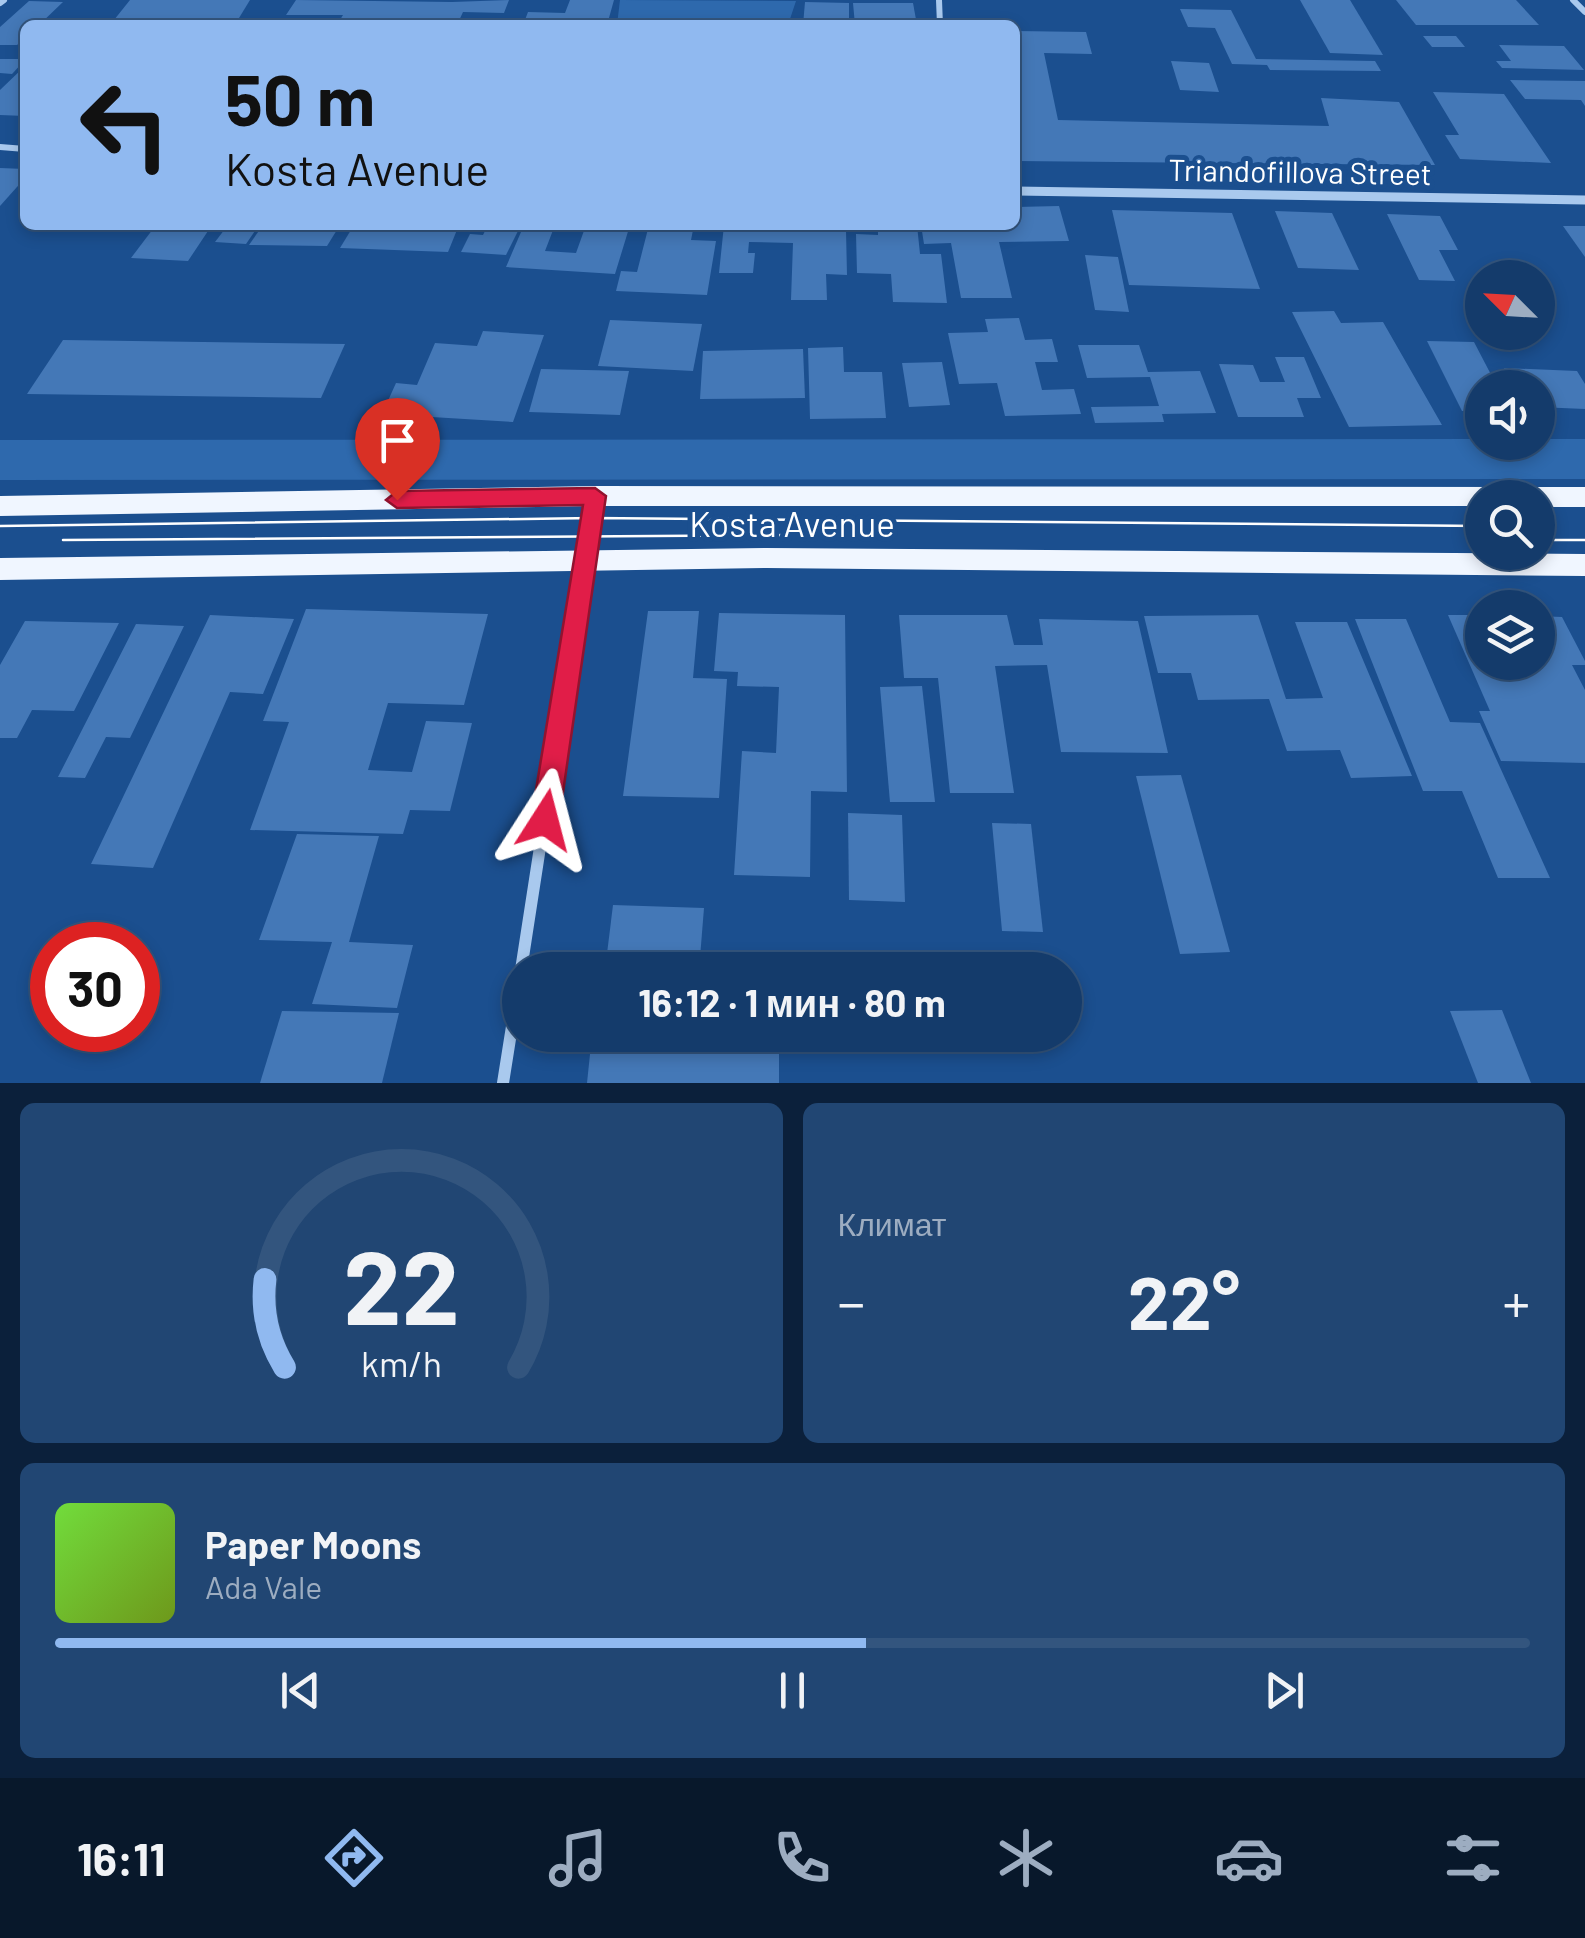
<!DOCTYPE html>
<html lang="ru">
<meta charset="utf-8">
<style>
:root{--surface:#143b6b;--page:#214673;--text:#f1f3f6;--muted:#9dadc1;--line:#33557e;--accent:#90b9f0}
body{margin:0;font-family:Barlow,sans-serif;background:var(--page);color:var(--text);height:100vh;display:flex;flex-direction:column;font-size:38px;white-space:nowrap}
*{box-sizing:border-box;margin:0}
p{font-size:32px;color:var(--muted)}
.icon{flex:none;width:55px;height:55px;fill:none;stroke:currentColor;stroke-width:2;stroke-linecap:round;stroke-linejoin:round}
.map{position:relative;height:1083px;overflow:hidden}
.panel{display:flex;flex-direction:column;gap:20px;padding:20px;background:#0b203b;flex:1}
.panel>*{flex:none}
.top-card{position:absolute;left:20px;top:20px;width:1000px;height:210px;border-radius:15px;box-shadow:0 5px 15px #0003,0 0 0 2px var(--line);background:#90b9f0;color:#111;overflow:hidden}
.needle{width:65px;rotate:294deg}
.fabs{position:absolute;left:1465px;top:260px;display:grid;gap:20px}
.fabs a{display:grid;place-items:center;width:90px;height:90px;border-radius:50%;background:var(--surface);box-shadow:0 5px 15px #0003,0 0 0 2px var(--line);font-size:50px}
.speed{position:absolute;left:30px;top:922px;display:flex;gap:20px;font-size:50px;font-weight:700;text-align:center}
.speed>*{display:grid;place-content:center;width:130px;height:130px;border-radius:50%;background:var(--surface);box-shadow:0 5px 15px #0003,0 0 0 2px var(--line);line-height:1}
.speed .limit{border:15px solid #d22;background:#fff;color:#111}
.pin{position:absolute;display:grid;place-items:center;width:85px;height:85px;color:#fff;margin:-102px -42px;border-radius:50% 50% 50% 0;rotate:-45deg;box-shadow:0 0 10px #0007}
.pin .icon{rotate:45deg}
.me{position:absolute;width:110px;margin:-55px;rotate:9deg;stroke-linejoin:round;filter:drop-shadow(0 0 8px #0008)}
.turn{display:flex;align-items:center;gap:35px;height:210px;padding:0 40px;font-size:45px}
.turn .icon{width:130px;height:130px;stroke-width:2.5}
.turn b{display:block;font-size:70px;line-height:85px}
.big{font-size:75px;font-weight:700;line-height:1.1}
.panel .widget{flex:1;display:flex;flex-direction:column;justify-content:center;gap:15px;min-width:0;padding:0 35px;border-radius:15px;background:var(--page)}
.panel .dial{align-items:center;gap:0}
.dial svg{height:260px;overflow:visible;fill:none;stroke:var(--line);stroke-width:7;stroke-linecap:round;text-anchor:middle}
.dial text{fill:var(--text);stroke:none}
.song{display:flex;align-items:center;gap:30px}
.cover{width:120px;height:120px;border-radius:15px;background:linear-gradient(135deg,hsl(100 70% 55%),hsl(80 70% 35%))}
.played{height:10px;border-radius:5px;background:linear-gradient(90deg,var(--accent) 55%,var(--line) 55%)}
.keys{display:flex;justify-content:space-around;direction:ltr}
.heat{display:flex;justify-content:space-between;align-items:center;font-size:55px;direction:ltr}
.panel .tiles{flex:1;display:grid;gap:20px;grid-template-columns:1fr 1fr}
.widget:last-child{grid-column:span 2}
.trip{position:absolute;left:502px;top:952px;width:580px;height:100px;border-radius:50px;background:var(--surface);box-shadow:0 5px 15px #0003,0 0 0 2px var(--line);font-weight:700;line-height:100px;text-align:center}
.dock{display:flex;height:160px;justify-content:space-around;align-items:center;background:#08182b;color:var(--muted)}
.dock .icon{width:70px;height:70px}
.dock .current{color:var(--accent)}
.dock b{font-size:45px;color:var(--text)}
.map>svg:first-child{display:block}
</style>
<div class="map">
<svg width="1585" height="1083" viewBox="0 0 1585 1083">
<rect width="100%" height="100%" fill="#1b4f8f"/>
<g fill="#2e69ad">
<polygon points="620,0 796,1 788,25 617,25"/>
<polygon points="1482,439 1482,442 1538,442 1538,439 1585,439 1585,479 0,480 0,440"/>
</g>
<g fill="#4478b7">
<polygon points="130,0 250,0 239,18 114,20"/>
<polygon points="296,0 452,2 509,0 504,13 463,12 457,25 337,25 343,15 286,15"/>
<polygon points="570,0 614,0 607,25 523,25 528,12 565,13"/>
<polygon points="1300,0 1350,0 1383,55 1330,53"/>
<polygon points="1396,0 1516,0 1539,25 1416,25"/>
<polygon points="29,1 63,2 39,25 25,25 25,38 17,45 0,45 0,27"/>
<polygon points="805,2 849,3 849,25 803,25"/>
<polygon points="853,3 913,3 917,25 855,25"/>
<polygon points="1180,9 1231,10 1256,59 1375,61 1381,71 1270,70 1267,65 1232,64 1215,28 1188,27"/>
<polygon points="1015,31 1086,32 1092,54 1044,53 1058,120 1329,126 1321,98 1399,102 1435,165 1015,161"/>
<polygon points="1423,36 1456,36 1465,47 1432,47"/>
<polygon points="1499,45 1564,46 1584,70 1502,68 1496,61 1511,61"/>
<polygon points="0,59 25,59 25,60 12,74 0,73"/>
<polygon points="1171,61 1209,63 1219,92 1180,90"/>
<polygon points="25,66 25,116 0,115 0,90"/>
<polygon points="1510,80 1585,81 1585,106 1581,100 1525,99"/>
<polygon points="1433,92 1504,94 1551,163 1460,159 1445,135 1459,135"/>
<polygon points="0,168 25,169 25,178 0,206"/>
<polygon points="1059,206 1069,241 999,242 1012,298 961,298 951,243 924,244 921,225 1015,225 1015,207"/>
<polygon points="1112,210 1232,213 1260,289 1129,285"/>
<polygon points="1275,211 1332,213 1359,270 1298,268"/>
<polygon points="1387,214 1440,216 1458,250 1439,250 1455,281 1419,280"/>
<polygon points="156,225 212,225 188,261 131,258"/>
<polygon points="228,225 259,225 246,244 215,242"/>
<polygon points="263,225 340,225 327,246 249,245"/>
<polygon points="354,225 459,225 448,252 340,248"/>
<polygon points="488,225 521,225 506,255 461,252 470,234 483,235"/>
<polygon points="524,225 555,225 545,251 576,253 586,225 630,225 615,274 506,267"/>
<polygon points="649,225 694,225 691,240 716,241 707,295 616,291 621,271 637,272"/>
<polygon points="724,225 868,225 868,230 846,230 847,275 826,274 827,300 791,300 793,243 749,242 748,253 755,253 753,273 719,273"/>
<polygon points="878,225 917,225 920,254 941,254 947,303 893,302 891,274 857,273 856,234 878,235"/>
<polygon points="1563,226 1585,226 1585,257"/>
<polygon points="1085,255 1118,257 1129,312 1095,310"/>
<polygon points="1334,311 1341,323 1383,322 1442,425 1349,427 1292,312"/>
<polygon points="1019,318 1025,340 1052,339 1058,362 1035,362 1042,390 1074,389 1081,414 1005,416 997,383 959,384 948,333 988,332 985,319"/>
<polygon points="610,320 702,324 693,371 598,366"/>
<polygon points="483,331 544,335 513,422 382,414 396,383 417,385 435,343 477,346"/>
<polygon points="63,340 345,344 321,398 27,394"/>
<polygon points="1427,341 1474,342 1498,388 1482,388 1482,412 1462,411"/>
<polygon points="1078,345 1139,345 1148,372 1200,371 1216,413 1162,414 1164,422 1095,423 1091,407 1159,406 1150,377 1087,378"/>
<polygon points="843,347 844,372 882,372 886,418 810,419 808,348"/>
<polygon points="803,349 805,398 700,399 703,351"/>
<polygon points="1275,357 1304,357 1321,398 1297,398 1304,417 1238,417 1219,364 1253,365 1260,382 1285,382"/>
<polygon points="942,362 950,405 909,407 902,363"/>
<polygon points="1504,368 1577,371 1585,384 1585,409 1538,407 1538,388 1515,388"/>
<polygon points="541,369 629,371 620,415 529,412"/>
<polygon points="306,609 488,614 464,705 388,703 368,770 412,772 426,721 472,723 450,811 410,810 403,834 250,830 289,722 263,721"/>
<polygon points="648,611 699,611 693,678 727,679 719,798 623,796"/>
<polygon points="719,613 845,615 847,792 811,791 810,877 734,875 742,751 776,753 779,687 737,686 738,672 714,671"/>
<polygon points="210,615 294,619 263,694 230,692 153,868 91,864"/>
<polygon points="899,615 1007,615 1014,645 1043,645 1039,619 1138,621 1168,753 1061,752 1047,665 995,666 1014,793 950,793 938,678 904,678"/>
<polygon points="1258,615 1286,699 1323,698 1295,622 1347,622 1412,776 1351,778 1340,750 1287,751 1269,699 1198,700 1191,673 1158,673 1144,616"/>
<polygon points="1448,615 1482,615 1482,662 1538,662 1538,616 1562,617 1585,661 1585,665 1572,665 1585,690 1585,763 1501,761 1479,711 1490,711"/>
<polygon points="1355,619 1406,619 1450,722 1480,723 1550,878 1498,878 1462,791 1423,791"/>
<polygon points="25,621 119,623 74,711 32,710 17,738 0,738 0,665"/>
<polygon points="136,624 184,626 130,738 106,737 85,778 58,777"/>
<polygon points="922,686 935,802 890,802 880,687"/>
<polygon points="1181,775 1230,952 1180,954 1136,776"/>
<polygon points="848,813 902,815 905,902 849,900"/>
<polygon points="992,823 1031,824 1043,932 1002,931"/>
<polygon points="297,834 379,836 349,942 413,945 397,1008 312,1004 332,942 259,940"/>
<polygon points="613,905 704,908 699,970 605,970"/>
<polygon points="1502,1010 1531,1083 1478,1083 1450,1011"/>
<polygon points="282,1011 399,1013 382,1083 260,1083"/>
<polygon points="592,1035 779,1035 779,1083 587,1083"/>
</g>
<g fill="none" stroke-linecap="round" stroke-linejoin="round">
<g stroke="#a9c9ee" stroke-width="6">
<polyline points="939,0 940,25"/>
<polyline points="1573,0 1585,12"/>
<polyline points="0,3 4,0"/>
<polyline points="0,147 25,149"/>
<polyline points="1015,191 1039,191"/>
</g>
<polyline stroke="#a9c9ee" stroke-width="9" points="1015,191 1585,200"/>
<polyline stroke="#a9c9ee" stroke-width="10" points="560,720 595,496"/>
<g stroke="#a9c9ee" stroke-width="12">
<polyline points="521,970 560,718"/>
<polyline points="503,1083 520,976"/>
</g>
<g fill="#f0f6ff" fill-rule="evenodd">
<polygon points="595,486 1585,487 1585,507 1538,507 1538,498 1482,498 1482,506 595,506 0,516 0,496"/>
<polygon points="767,548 1585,554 1585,576 767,568 0,580 0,558"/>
</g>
<g stroke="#fff" stroke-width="2.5">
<polyline points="0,526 593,518 1482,526"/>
<polyline points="63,540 788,535"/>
<polyline points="1538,540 1585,540"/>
</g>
</g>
<polygon fill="#e11d48" stroke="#92132f" stroke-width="2.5" points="595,488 606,496 559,820 555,830 545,834 536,830 531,820 583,505 397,508 386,500 397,491"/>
<g text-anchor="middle" stroke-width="10" stroke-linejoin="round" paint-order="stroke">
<g font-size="30" fill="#fff" stroke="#1b4f8f">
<text transform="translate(1300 173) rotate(1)" y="10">Triandofillova Street</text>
</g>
<g font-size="35" fill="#fff" stroke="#1b4f8f">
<text x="792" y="537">Kosta Avenue</text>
</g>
</g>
</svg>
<div class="fabs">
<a><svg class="needle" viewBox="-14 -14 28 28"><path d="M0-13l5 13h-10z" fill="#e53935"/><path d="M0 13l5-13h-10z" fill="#9dadc1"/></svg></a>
<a><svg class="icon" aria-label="sound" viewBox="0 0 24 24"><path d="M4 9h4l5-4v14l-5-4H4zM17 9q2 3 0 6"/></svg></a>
<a><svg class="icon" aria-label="search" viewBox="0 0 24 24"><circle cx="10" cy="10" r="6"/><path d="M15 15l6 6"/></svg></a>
<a><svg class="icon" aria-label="layers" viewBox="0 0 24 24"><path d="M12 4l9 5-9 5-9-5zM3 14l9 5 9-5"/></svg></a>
</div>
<div class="speed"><div class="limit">30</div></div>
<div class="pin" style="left:397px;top:500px;background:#d93025"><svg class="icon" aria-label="arrive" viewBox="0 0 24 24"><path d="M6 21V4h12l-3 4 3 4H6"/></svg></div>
<svg class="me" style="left:545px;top:820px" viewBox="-20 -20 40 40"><path d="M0-17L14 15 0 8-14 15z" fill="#e11d48" stroke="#fff" stroke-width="4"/></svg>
<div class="trip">16:12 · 1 мин · 80 m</div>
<div class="top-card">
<div class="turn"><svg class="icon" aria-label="left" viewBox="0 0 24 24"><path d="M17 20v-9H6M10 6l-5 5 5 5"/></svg><div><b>50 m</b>Kosta Avenue</div></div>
</div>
</div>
<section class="panel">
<div class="tiles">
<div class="widget dial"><svg viewBox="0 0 100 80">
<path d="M14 69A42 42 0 1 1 86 69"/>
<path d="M14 69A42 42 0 0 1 8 42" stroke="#90b9f0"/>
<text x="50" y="56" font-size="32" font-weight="700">22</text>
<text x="50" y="72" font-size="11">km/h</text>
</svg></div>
<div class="widget"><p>Климат</p>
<div class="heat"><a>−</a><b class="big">22°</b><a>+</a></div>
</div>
<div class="widget">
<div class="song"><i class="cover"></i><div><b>Paper Moons</b><p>Ada Vale</p></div></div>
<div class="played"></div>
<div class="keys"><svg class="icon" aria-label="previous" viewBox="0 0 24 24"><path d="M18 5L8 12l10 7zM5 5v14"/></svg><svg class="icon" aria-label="pause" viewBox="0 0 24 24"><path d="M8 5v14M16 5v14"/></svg><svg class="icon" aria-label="next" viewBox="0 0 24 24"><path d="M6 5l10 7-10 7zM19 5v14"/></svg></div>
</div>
</div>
</section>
<nav class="dock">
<b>16:11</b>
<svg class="icon current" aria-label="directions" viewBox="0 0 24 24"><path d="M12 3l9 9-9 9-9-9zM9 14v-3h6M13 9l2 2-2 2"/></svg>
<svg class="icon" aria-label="music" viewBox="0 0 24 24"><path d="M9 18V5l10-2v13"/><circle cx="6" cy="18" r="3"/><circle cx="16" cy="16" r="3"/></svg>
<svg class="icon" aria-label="phone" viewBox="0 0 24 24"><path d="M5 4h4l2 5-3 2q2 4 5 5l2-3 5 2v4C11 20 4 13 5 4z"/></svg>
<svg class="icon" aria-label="climate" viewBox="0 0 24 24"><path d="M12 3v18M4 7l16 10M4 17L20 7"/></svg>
<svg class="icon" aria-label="car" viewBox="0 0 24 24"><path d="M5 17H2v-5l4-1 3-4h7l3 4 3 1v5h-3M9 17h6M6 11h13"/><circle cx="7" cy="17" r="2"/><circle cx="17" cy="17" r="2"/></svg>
<svg class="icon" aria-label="filters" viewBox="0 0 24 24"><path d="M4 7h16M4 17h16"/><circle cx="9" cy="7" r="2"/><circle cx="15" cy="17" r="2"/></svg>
</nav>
